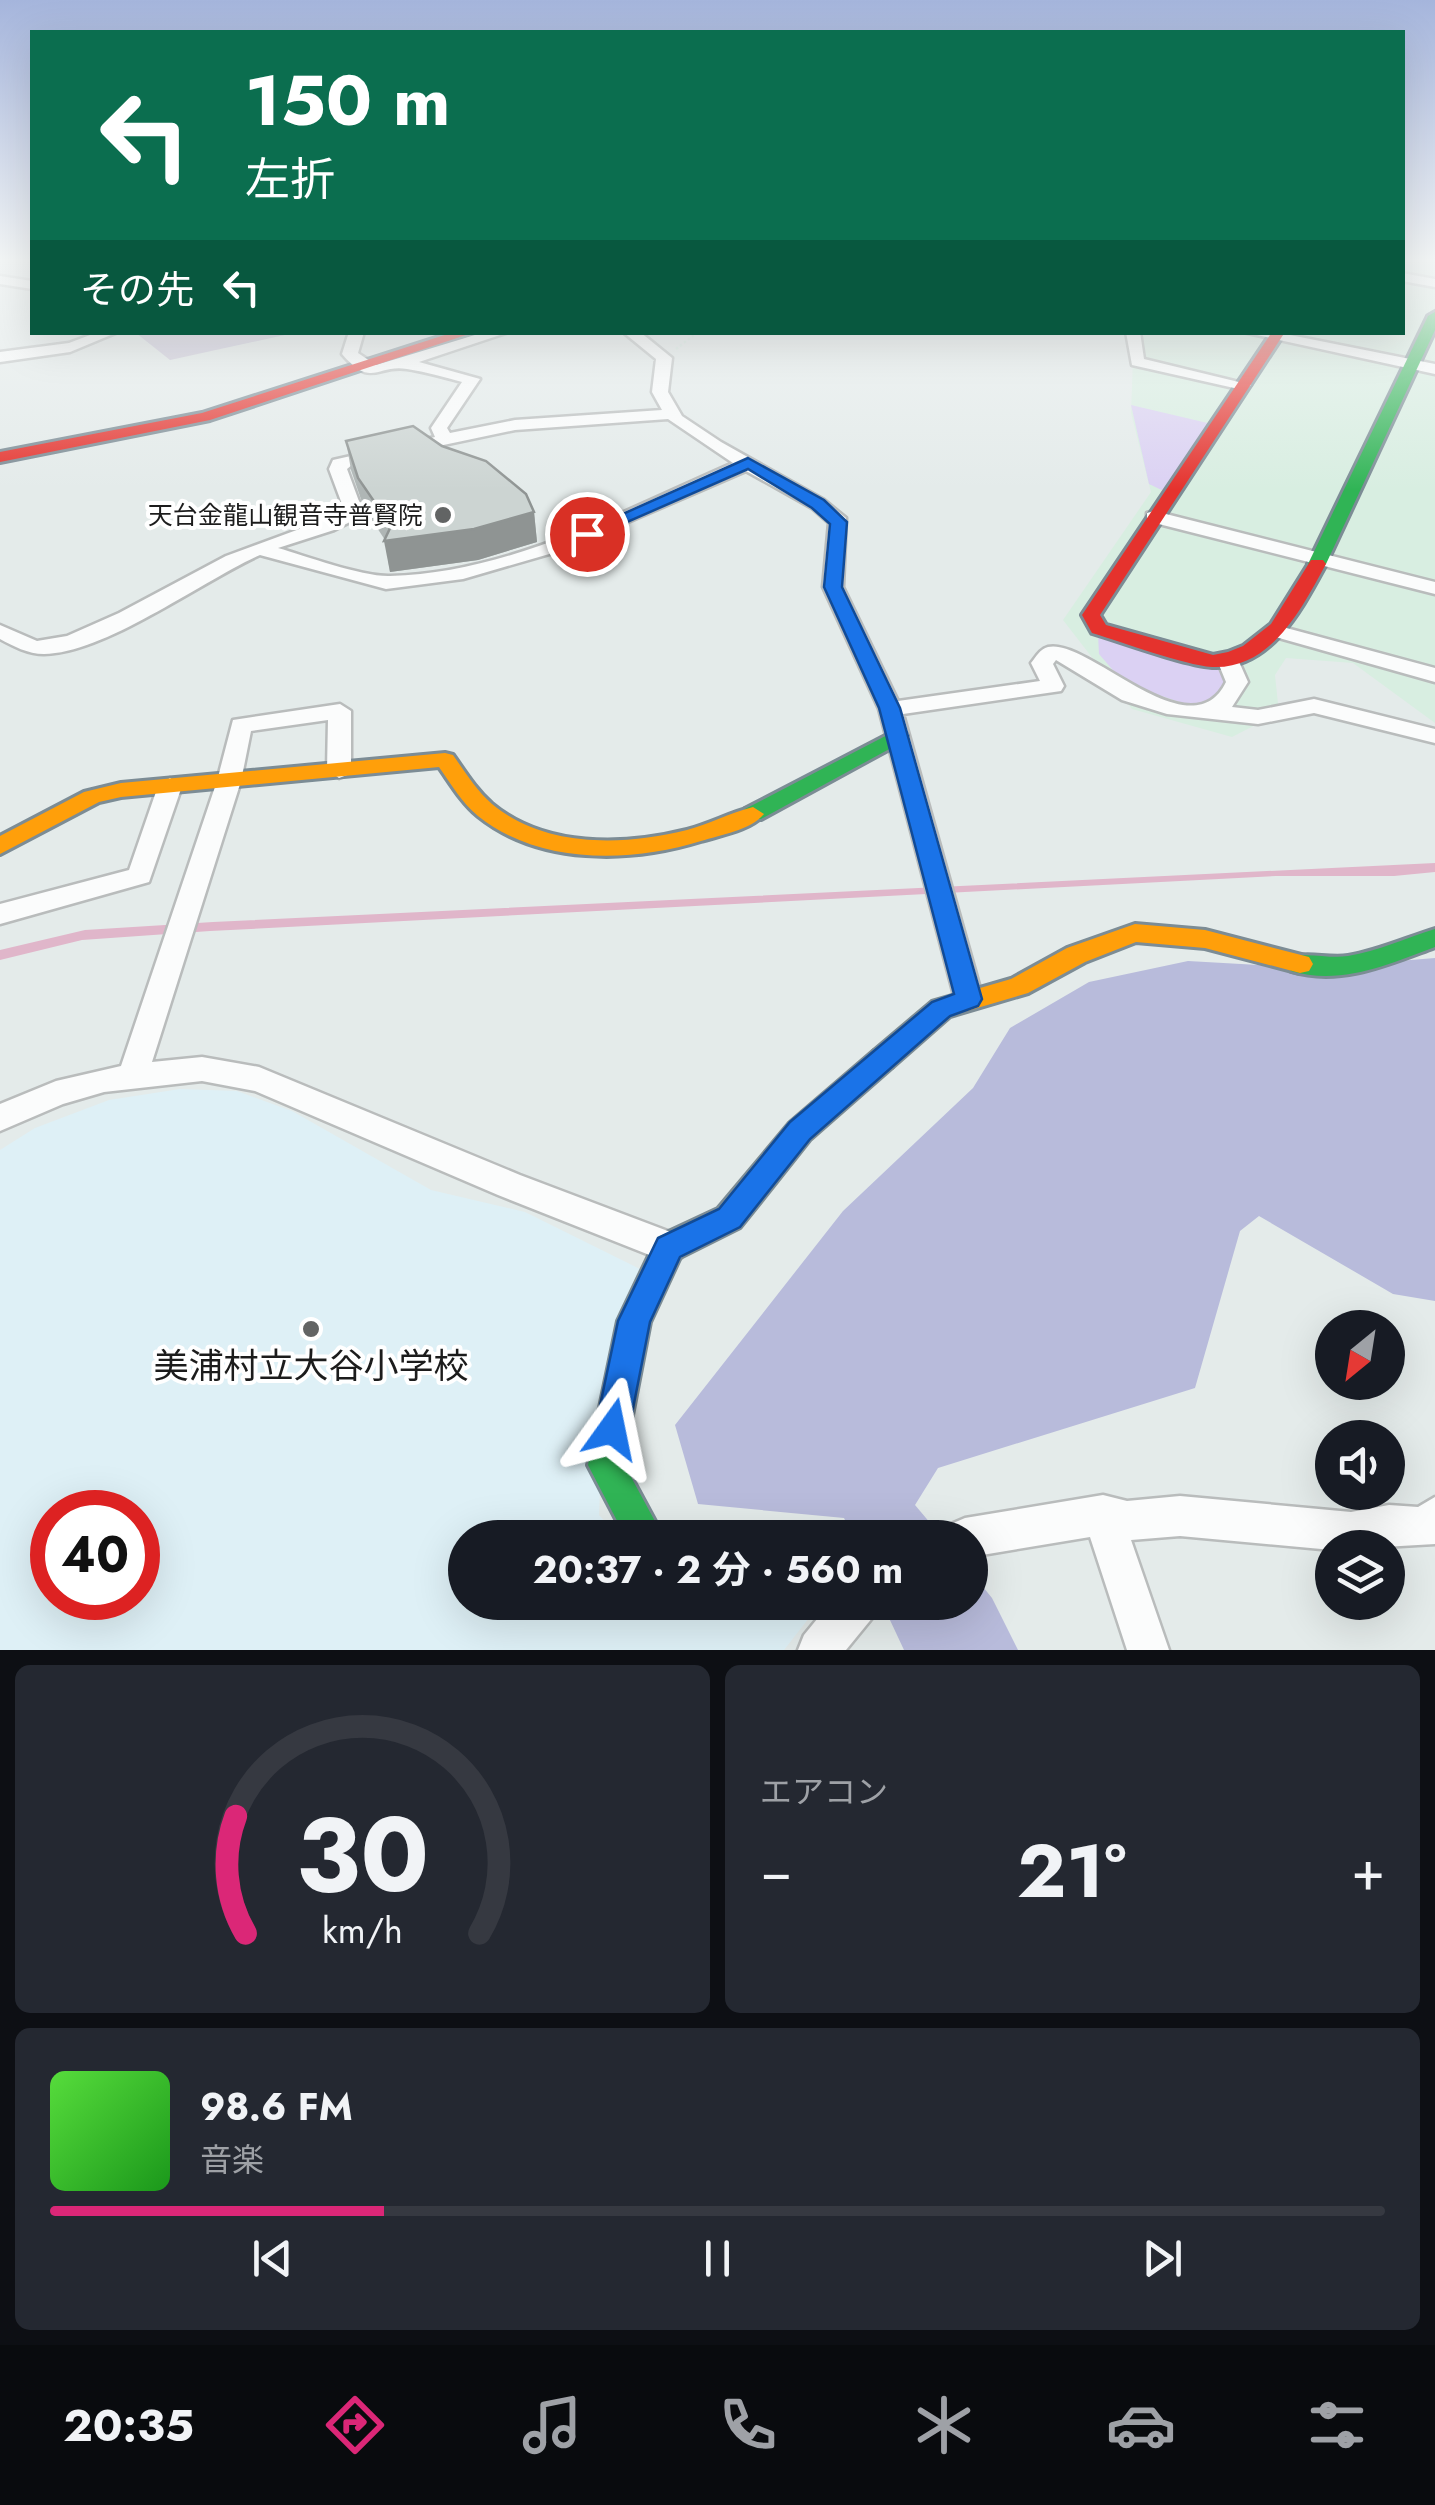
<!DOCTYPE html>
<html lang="ja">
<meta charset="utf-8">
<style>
:root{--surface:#171b24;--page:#242831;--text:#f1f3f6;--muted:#9ea1a6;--line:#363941;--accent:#db2777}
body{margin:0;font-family:Jost,"Noto Sans JP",sans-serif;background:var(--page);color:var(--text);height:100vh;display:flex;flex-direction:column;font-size:38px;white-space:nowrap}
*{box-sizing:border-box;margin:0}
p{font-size:32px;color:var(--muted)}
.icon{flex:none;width:55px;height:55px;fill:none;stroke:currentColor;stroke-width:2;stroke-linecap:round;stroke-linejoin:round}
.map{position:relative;height:1650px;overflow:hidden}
.details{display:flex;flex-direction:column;gap:15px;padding:15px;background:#0d0f14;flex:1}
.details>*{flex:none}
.top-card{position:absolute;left:30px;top:30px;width:1375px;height:305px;border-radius:0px;box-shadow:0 10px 40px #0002;background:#0b6e4f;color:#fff;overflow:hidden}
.needle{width:65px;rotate:210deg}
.tools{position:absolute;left:1315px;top:1310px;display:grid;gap:20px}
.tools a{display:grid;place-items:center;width:90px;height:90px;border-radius:50%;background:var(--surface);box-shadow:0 10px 40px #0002;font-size:50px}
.speed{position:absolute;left:30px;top:1490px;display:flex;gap:20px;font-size:50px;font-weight:700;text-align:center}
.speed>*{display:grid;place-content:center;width:130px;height:130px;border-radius:50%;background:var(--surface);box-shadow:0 10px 40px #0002;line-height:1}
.speed .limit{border:15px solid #d22;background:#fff;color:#111}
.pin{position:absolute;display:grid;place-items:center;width:85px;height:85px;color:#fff;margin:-42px;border:5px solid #fff;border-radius:50%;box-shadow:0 2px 10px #0007}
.me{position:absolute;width:110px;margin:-55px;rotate:12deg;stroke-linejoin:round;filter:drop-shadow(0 0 8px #0008)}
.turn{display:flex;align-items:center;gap:35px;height:210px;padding:0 50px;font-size:45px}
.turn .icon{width:130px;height:130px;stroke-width:2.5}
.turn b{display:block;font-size:70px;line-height:85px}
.then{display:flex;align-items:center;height:95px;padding:0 50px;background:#0003;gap:20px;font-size:38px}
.big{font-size:75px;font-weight:700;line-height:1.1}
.details .tile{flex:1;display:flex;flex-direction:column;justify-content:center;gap:15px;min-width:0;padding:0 35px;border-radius:15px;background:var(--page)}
.details .dial{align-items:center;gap:0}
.dial svg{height:260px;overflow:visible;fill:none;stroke:var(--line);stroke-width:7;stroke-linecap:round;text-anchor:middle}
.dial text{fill:var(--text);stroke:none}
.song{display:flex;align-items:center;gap:30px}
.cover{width:120px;height:120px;border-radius:15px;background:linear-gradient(135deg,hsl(110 70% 55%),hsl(120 70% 35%))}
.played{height:10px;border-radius:5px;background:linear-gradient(90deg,var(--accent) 25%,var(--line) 25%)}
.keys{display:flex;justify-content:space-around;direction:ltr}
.heat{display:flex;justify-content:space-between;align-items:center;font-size:55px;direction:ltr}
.details .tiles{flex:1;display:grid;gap:15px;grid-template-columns:1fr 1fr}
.tile:last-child{grid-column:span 2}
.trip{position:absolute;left:448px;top:1520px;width:540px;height:100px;border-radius:50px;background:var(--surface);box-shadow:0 10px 40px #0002;font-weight:700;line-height:100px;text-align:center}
.tabs{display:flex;height:160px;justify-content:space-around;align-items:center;background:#090b0e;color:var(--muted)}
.tabs .icon{width:70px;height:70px}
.tabs .active{color:var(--accent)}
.tabs b{font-size:45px;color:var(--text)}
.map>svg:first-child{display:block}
</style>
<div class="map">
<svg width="1435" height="1650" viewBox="0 0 1435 1650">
<rect width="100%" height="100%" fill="#e4ebea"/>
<polygon fill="#d8eee1" points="1403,259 1435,259 1435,723 1353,663 1286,658 1275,675 1279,713 1232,737 1132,709 1063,620 1151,492 1131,413 1134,333 1402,332"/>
<path fill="#def0f6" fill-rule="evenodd" d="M 180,1089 L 237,1091 L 292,1111 L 431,1190 L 525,1212 L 642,1270 L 604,1387 L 599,1515 L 619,1537 L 465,1538 L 465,1602 L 779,1602 L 812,1614 L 784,1650 L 0,1650 L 0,1150 L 35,1128 L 109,1100 ZM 52,1512 L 138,1512 L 138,1598 L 52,1598 Z"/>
<g fill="#b8bbdb">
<polygon points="1435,958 1435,1301 1393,1294 1259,1216 1240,1231 1195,1388 938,1468 915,1505 942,1537 853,1537 844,1518 698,1504 675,1425 843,1211 973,1088 1010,1028 1089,982 1188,961 1314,968"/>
<polygon points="970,1571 992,1598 1018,1650 904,1650 882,1603 970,1602"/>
</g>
<polygon fill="#c8c2d7" points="136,333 294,333 170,360"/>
<g fill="#dbd1f3">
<polygon points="1131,405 1216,425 1170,494 1149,484"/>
<polygon points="1098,634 1225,671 1231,680 1224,699 1194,707 1135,687 1118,676 1099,654"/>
</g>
<polygon fill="#e0b6ca" points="1435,863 1435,872 1394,876 1276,876 210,931 82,940 0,960 0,950 85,930 213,922"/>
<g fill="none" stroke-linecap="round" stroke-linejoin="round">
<g stroke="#b9bcbc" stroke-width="5">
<g id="street">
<polygon points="1402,273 1435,279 1435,287 1402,281"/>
<polygon points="0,276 32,281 32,289 0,284"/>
<polygon points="98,332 118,332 70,352 0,362 0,352 69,343"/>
<path d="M 349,332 L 364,332 L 358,353 L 376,365 L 485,332 L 509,332 L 419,362 L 480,379 L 447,428 L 450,433 L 515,420 L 662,410 L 652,392 L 656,359 L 623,332 L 640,332 L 672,358 L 668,392 L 682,416 L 721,442 L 824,500 L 846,518 L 843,587 L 898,701 L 1040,681 L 1031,663 C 1036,657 1040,649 1048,647 C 1088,637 1191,754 1226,682 L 1217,660 L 1228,654 L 1236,655 L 1248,682 L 1232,707 L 1258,710 L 1314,699 L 1435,729 L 1435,743 L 1314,713 L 1258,724 L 1167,714 L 1122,700 L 1056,660 L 1053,664 L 1064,686 L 1061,691 L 903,714 L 983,999 L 979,1007 L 969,1010 L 959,1007 L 955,999 L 879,709 L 823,587 L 829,523 L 812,508 L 746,471 L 563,550 L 463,579 L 386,589 L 260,555 C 202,581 104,654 44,654 C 28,654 13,646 0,639 L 0,625 L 37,641 L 67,636 L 119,613 L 226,556 L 332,517 L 340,512 L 342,504 L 329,469 L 333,460 L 435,437 L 431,428 L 462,382 C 444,377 426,372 407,369 C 377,364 372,389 342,354 ZM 668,419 L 733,463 C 625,510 510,573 390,576 C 363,577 306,556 278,548 L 334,530 L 356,519 L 360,504 L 347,469 L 353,464 L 515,430 Z"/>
<polygon points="1126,332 1140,332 1144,359 1251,385 1243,390 1132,365"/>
<polygon points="1243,332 1275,332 1435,364 1435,374"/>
<polygon points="1154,511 1435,582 1435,594 1147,521 1147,513"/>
<polygon points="1279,626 1435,668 1435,682 1272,636 1269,632 1272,628"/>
<polygon points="340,704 351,711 351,770 347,775 339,778 327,770 328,720 251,731 241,781 152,1062 202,1057 259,1067 520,1175 681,1236 686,1247 681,1258 669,1262 657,1258 498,1195 255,1091 202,1081 104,1092 63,1104 0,1131 0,1104 56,1081 121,1066 217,781 233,720"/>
<polygon points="170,778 182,786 149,882 0,924 0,904 129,870 158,786"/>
<polygon points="1103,1495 1127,1501 1180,1496 1351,1512 1389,1505 1418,1507 1435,1497 1435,1544 1332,1550 1180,1536 1131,1540 1169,1650 1127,1650 1090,1537 970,1557 970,1538 945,1538 951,1524 965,1518"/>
<polygon points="831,1602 878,1602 873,1617 846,1650 798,1650 804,1635"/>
</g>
</g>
<g stroke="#7c8c95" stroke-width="6">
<g id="fast">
<polygon points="1435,312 1435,330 1326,564 1317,569 1311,568 1308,564 1428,316"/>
<polygon points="897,730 904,731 907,736 904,741 761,819 745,819 742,814 745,809"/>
<path d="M 1435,929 L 1435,947 C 1389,964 1341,986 1291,971 L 1287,964 L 1291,957 C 1309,952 1329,959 1348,956 C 1378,951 1406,938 1435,929 Z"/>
<polygon points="883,1048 892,1051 896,1059 892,1067 810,1139 740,1227 680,1257 650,1322 623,1462 664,1538 626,1538 588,1465 618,1321 658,1237 718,1209 790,1123 874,1051"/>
</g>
</g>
<g stroke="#7c8c95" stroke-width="6">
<g id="slow">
<path d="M 445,753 L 453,755 C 465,772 476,790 492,804 C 545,848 623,846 687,830 C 709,824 730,813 753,807 L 764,814 C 751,830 720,835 701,841 C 630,863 539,865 478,816 C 462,803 451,784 439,767 L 121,797 L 99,802 L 0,854 L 0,836 L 84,792 L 121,783 Z"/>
<polygon points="1135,924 1205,930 1309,957 1313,964 1309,971 1300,973 1205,948 1136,942 1085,962 1028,993 950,1016 892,1067 883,1070 874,1067 870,1059 874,1051 932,1002 1011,979 1067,948"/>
</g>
</g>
<g stroke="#7c8c95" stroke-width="6">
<g id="jam">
<polygon points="454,332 475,332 210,420 0,462 0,452 202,413"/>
<path d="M 1272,332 L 1285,332 L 1100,615 L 1106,625 L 1213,655 L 1228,652 L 1243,646 L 1271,624 L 1311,560 L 1323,560 L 1326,564 C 1302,608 1271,670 1212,667 C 1184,665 1122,642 1092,633 L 1082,615 Z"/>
</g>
</g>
<polyline stroke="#d6ebdf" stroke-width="2.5" stroke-dasharray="2.5 2.5" stroke-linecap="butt" points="676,349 698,332"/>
<use href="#street" fill="#fbfcfc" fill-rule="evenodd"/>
<use href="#fast" fill="#30b455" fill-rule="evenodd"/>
<use href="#slow" fill="#ff9f0a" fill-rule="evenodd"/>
<use href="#jam" fill="#e5322d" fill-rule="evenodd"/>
</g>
<polygon fill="#afb6b5" points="346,441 534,512 537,542 478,560 390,572 385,540 364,508 351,470"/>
<polygon fill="#8f9493" points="534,512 537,542 478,560 390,572 384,541"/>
<polygon fill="#ccd4d2" stroke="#8f9493" stroke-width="2.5" points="413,426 442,446 486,461 526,494 534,512 474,529 384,541 391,526 358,478 346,441"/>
<linearGradient id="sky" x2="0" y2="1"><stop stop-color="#a5b5dc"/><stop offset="0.53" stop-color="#f3f6f6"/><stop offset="1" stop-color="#f3f6f6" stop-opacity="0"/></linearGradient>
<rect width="1435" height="490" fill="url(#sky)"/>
<polygon fill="#1a73e8" stroke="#114b97" stroke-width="2.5" points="748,458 824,500 847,522 842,587 900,708 982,999 978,1006 950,1016 810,1139 740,1227 680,1257 650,1322 629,1429 624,1441 612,1446 600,1441 595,1429 618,1321 658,1238 719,1209 790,1122 932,1002 954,994 879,708 824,587 830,524 812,508 748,469 593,537 578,534"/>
<g fill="#626464" stroke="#fff" stroke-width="4">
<circle cx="443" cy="515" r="10"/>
<circle cx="311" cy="1329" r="10"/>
</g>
<g text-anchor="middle" stroke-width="8" stroke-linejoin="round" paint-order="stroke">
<g font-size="25" fill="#1c1c1c" stroke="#fff" text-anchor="end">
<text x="423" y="524">天台金龍山観音寺普賢院</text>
</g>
<g font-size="35" fill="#1c1c1c" stroke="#fff">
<text x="311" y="1378">美浦村立大谷小学校</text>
</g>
</g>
</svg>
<div class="tools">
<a><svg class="needle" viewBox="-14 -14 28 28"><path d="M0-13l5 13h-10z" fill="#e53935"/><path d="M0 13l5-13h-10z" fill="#9ea1a6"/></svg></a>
<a><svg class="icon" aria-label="sound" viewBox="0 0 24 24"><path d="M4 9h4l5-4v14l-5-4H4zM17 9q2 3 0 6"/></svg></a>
<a><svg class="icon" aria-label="layers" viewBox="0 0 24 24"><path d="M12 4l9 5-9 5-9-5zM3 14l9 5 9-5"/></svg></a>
</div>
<div class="speed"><div class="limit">40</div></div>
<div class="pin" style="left:587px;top:534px;background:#d93025"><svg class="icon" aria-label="arrive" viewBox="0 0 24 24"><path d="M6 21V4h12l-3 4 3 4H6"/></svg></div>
<svg class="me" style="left:612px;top:1429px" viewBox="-20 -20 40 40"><path d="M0-17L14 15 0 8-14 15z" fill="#1a73e8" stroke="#fff" stroke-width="4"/></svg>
<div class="trip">20:37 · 2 分 · 560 m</div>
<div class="top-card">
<div class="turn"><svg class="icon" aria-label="left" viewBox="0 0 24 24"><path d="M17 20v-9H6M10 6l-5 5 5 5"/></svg><div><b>150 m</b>左折</div></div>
<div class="then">その先<svg class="icon" aria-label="left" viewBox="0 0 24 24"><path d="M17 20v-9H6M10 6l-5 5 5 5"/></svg></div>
</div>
</div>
<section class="details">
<div class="tiles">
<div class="tile dial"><svg viewBox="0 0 100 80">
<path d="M14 69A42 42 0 1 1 86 69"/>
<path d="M14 69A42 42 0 0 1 11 33" stroke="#db2777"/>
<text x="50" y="56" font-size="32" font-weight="700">30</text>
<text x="50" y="72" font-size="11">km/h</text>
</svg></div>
<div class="tile"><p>エアコン</p>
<div class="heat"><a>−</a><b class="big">21°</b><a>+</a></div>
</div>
<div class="tile">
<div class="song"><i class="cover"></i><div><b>98.6 FM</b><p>音楽</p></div></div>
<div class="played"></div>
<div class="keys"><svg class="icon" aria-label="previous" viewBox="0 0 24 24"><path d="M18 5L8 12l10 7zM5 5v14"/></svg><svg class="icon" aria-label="pause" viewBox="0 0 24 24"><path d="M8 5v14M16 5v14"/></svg><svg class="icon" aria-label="next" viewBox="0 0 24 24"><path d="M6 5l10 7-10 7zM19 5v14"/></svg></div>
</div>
</div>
</section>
<nav class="tabs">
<b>20:35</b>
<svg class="icon active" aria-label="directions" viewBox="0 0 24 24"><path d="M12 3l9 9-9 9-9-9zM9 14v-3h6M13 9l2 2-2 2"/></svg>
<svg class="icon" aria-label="music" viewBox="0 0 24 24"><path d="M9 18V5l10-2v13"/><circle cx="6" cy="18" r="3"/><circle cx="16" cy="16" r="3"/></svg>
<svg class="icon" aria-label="phone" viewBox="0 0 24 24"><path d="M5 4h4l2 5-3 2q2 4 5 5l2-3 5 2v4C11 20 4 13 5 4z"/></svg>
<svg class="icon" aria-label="climate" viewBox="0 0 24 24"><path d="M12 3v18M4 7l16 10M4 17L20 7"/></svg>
<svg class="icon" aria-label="car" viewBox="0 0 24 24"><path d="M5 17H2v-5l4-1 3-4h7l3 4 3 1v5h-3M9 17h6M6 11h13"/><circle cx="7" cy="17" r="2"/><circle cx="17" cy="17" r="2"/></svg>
<svg class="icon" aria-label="filters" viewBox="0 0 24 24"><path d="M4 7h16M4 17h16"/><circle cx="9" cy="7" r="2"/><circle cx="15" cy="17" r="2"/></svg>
</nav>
